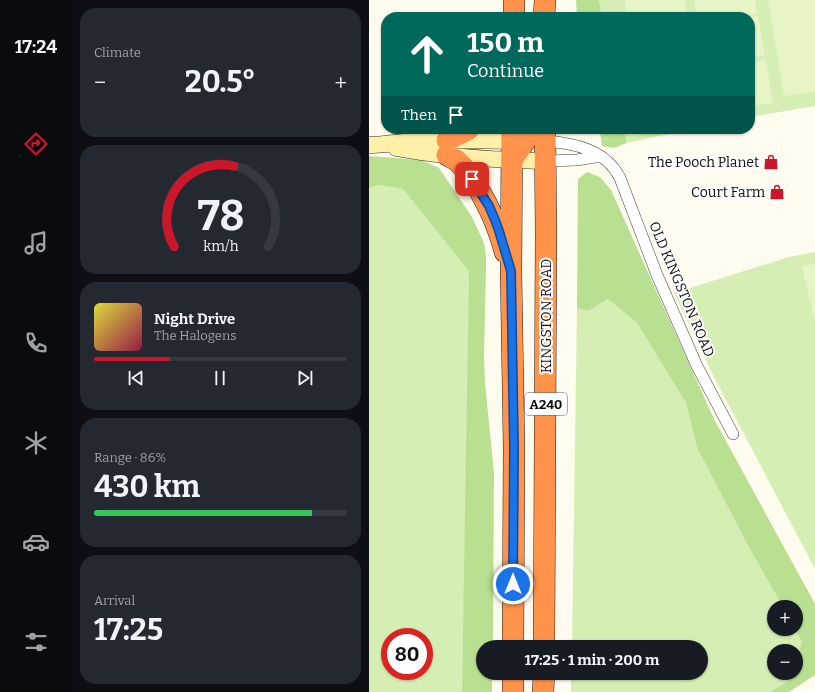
<!DOCTYPE html>
<meta charset="utf-8">
<style>
:root{--surface:#171b24;--page:#242831;--text:#f1f3f6;--muted:#9ea1a6;--line:#363941;--accent:#cc172a}
body{margin:0;font-family:Bitter,serif;background:var(--page);color:var(--text);height:100vh;display:flex;flex-direction:column;font-size:15px;white-space:nowrap}
*{box-sizing:border-box;margin:0}
p{font-size:13px;color:var(--muted)}
.icon{flex:none;width:22px;height:22px;fill:none;stroke:currentColor;stroke-width:2;stroke-linecap:round;stroke-linejoin:round}
.map{position:relative;flex:1;overflow:hidden}
.drawer{display:flex;flex-direction:column;gap:8px;padding:8px;background:#0d0f14;width:297px}
.drawer>*{flex:none}
.guide{position:absolute;left:12px;top:12px;width:374px;height:122px;border-radius:16px;box-shadow:0 1px 3px #0004;background:#00695c;color:#fff;overflow:hidden}
.controls{position:absolute;left:398px;top:600px;display:grid;gap:8px}
.controls a{display:grid;place-items:center;width:36px;height:36px;border-radius:50%;background:var(--surface);box-shadow:0 1px 3px #0004;font-size:20px}
.speed{position:absolute;left:12px;top:628px;display:flex;gap:8px;font-size:20px;font-weight:700;text-align:center}
.speed>*{display:grid;place-content:center;width:52px;height:52px;border-radius:50%;background:var(--surface);box-shadow:0 1px 3px #0004;line-height:1}
.speed .limit{border:6px solid #d22;background:#fff;color:#111}
.pin{position:absolute;display:grid;place-items:center;width:34px;height:34px;color:#fff;margin:-17px;border-radius:8px;box-shadow:0 2px 6px #0006}
.me{position:absolute;width:44px;margin:-22px;rotate:0deg;stroke-linejoin:round;filter:drop-shadow(0 0 3px #0008)}
.turn{display:flex;align-items:center;gap:14px;height:84px;padding:0 20px;font-size:18px}
.turn .icon{width:52px;height:52px;stroke-width:2.5}
.turn b{display:block;font-size:28px;line-height:34px}
.then{display:flex;align-items:center;height:38px;padding:0 20px;background:#0003;gap:8px;font-size:15px}
.big{font-size:30px;font-weight:700;line-height:1.1}
.drawer .card{flex:1;display:flex;flex-direction:column;justify-content:center;gap:6px;min-width:0;padding:0 14px;border-radius:16px;background:var(--page)}
.drawer .dial{align-items:center;gap:0}
.dial svg{height:104px;overflow:visible;fill:none;stroke:var(--line);stroke-width:7;stroke-linecap:round;text-anchor:middle}
.dial text{fill:var(--text);stroke:none}
.song{display:flex;align-items:center;gap:12px}
.cover{width:48px;height:48px;border-radius:6px;background:linear-gradient(135deg,hsl(60 70% 55%),hsl(340 70% 35%))}
.played{height:4px;border-radius:2px;background:linear-gradient(90deg,var(--accent) 30%,var(--line) 30%)}
.keys{display:flex;justify-content:space-around;direction:ltr}
.heat{display:flex;justify-content:space-between;align-items:center;font-size:22px;direction:ltr}
.charge{height:6px;border-radius:3px;background:linear-gradient(90deg,#34c759 86%,var(--line) 0)}
.trip{position:absolute;left:107px;top:640px;width:232px;height:40px;border-radius:20px;background:var(--surface);box-shadow:0 1px 3px #0004;font-weight:700;line-height:40px;text-align:center}
main{display:flex;flex:1;min-height:0}
.tab-bar{display:flex;flex-direction:column;width:72px;justify-content:space-around;align-items:center;background:#090b0e;color:var(--muted)}
.tab-bar .icon{width:28px;height:28px}
.tab-bar .active{color:var(--accent)}
.tab-bar b{font-size:18px;color:var(--text)}
.map>svg:first-child{display:block}
</style>
<main>
<nav class="tab-bar">
<b>17:24</b>
<svg class="icon active" aria-label="directions" viewBox="0 0 24 24"><path d="M12 3l9 9-9 9-9-9zM9 14v-3h6M13 9l2 2-2 2"/></svg>
<svg class="icon" aria-label="music" viewBox="0 0 24 24"><path d="M9 18V5l10-2v13"/><circle cx="6" cy="18" r="3"/><circle cx="16" cy="16" r="3"/></svg>
<svg class="icon" aria-label="phone" viewBox="0 0 24 24"><path d="M5 4h4l2 5-3 2q2 4 5 5l2-3 5 2v4C11 20 4 13 5 4z"/></svg>
<svg class="icon" aria-label="climate" viewBox="0 0 24 24"><path d="M12 3v18M4 7l16 10M4 17L20 7"/></svg>
<svg class="icon" aria-label="car" viewBox="0 0 24 24"><path d="M5 17H2v-5l4-1 3-4h7l3 4 3 1v5h-3M9 17h6M6 11h13"/><circle cx="7" cy="17" r="2"/><circle cx="17" cy="17" r="2"/></svg>
<svg class="icon" aria-label="filters" viewBox="0 0 24 24"><path d="M4 7h16M4 17h16"/><circle cx="9" cy="7" r="2"/><circle cx="15" cy="17" r="2"/></svg>
</nav>
<section class="drawer">
<div class="card"><p>Climate</p>
<div class="heat"><a>−</a><b class="big">20.5°</b><a>+</a></div>
</div>
<div class="card dial"><svg viewBox="0 0 100 80">
<path d="M14 69A42 42 0 1 1 86 69"/>
<path d="M14 69A42 42 0 0 1 60 7" stroke="#cc172a"/>
<text x="50" y="56" font-size="32" font-weight="700">78</text>
<text x="50" y="72" font-size="11">km/h</text>
</svg></div>
<div class="card">
<div class="song"><i class="cover"></i><div><b>Night Drive</b><p>The Halogens</p></div></div>
<div class="played"></div>
<div class="keys"><svg class="icon" aria-label="previous" viewBox="0 0 24 24"><path d="M18 5L8 12l10 7zM5 5v14"/></svg><svg class="icon" aria-label="pause" viewBox="0 0 24 24"><path d="M8 5v14M16 5v14"/></svg><svg class="icon" aria-label="next" viewBox="0 0 24 24"><path d="M6 5l10 7-10 7zM19 5v14"/></svg></div>
</div>
<div class="card"><p>Range · 86%</p><b class="big">430 km</b><div class="charge"></div></div>
<div class="card"><p>Arrival</p><b class="big">17:25</b></div>
</section>
<div class="map">
<svg width="446" height="692" viewBox="0 0 446 692">
<rect width="100%" height="100%" fill="#fffbee"/>
<g fill="#d5eeb3" fill-rule="evenodd">
<polygon points="230,0 446,0 446,106 381,117 381,17 233,17"/>
<polygon points="255,129 323,129 258,143"/>
<path d="M 10,185 L 34,189 L 100,270 L 99,429 L 93,692 L 0,692 L 0,188 ZM 21,637 L 55,637 L 55,671 L 21,671 Z"/>
<polygon points="446,252 446,569 346,379 305,293 420,257"/>
<polygon points="239,299 268,323 317,403 328,448 382,551 414,607 405,607 405,629 426,629 433,642 427,661 427,651 405,651 405,673 423,673 421,680 401,692 202,692 202,673 332,673 332,647 203,647 208,308 219,311"/>
</g>
<g fill="#b9e090">
<polygon points="207,0 230,0 233,17 208,17"/>
<polygon points="216,129 255,129 258,143 245,148 233,146 231,132"/>
<polygon points="0,156 52,160 70,168 103,217 115,243 117,256 117,270 115,356 116,383 125,473 124,647 114,647 114,673 123,673 123,692 93,692 100,271 34,189 10,185 0,188"/>
<polygon points="218,172 231,177 242,190 345,419 446,604 446,675 420,692 401,692 421,680 423,673 427,673 427,661 433,642 426,629 427,629 427,607 414,607 382,551 328,448 317,403 268,323 239,299 219,311 208,308 209,179"/>
</g>
<g fill="#e7f4c6">
<polygon points="256,0 316,0 319,17 259,17"/>
<polygon points="325,0 386,0 388,14 368,17 328,17"/>
<polygon points="399,0 446,0 446,92 415,96"/>
<polygon points="389,16 396,55 381,58 381,18"/>
<polygon points="397,60 404,103 381,106 381,63"/>
<polygon points="446,264 446,323 433,266"/>
</g>
<g fill="none" stroke-linecap="round" stroke-linejoin="round">
<g stroke="#404040" stroke-width="12">
<g id="street">
<path d="M 176,141 C 206,143 237,150 251,178 L 288,275 L 328,366 L 364,434"/>
<polyline points="177,161 208,160 226,157 233,157"/>
</g>
</g>
<g stroke="#2f2f2f" stroke-width="17">
<g id="secondary">
<path d="M 0,145 C 17,145 33,141 49,141 C 84,139 119,141 154,141"/>
<path d="M 27,148 C 76,157 126,160 177,161"/>
</g>
</g>
<g stroke="#1e1e1e" stroke-width="22">
<g id="highway">
<polyline points="145,17 145,0"/>
<polyline points="175,17 176,0"/>
<polyline points="143,129 142,271 145,448 144,647"/>
<polyline points="78,140 100,129"/>
<path d="M 78,155 C 81,157 84,158 87,160 C 92,164 97,170 101,176 C 118,200 128,223 136,252"/>
<polyline points="143,160 156,141 160,129"/>
<polyline points="175,647 177,232 176,129"/>
<polyline points="144,692 144,673"/>
<polyline points="174,692 175,673"/>
</g>
</g>
<use href="#street" stroke="#fff" stroke-width="11"/>
<use href="#secondary" stroke="#fff0a9" stroke-width="16"/>
<use href="#highway" stroke="#ff934c" stroke-width="21"/>
</g>
<g fill="none" stroke-linecap="round" stroke-linejoin="round">
<g stroke="#114b97" stroke-width="10">
<polyline id="route" points="103,179 120,206 126,220 130,231 142,271 145,448 144,584"/>
</g>
<use href="#route" stroke="#1a73e8" stroke-width="7"/>
</g>
<defs>
<g id="shop-bare" transform="scale(1.2)"><path d="M-5-2.5h2.3a2.7 3.5 0 0 1 5.4 0H5L5.5 6h-11ZM-1.5-2.5h3a1.5 2.3 0 0 0-3 0Z" fill="#cc172a" stroke="#fff" stroke-width="2.5" paint-order="stroke"/></g>
</defs>
<g fill-rule="evenodd">
<use href="#shop-bare" x="402" y="162"/>
<use href="#shop-bare" x="408" y="192"/>
</g>
<g text-anchor="middle" stroke-width="4" stroke-linejoin="round" paint-order="stroke">
<rect fill="#fff" stroke="#565656" stroke-width="1" x="156" y="393" width="42" height="22" rx="3"/>
<g font-size="13" font-weight="bold" fill="#0d0d0d">
<text x="177" y="409">A240</text>
</g>
<g font-size="14" fill="#0d0d0d" stroke="#fff" text-anchor="end">
<text x="390" y="167">The Pooch Planet</text>
<text x="396" y="197">Court Farm</text>
</g>
<g font-size="14" fill="#0d0d0d" stroke="#fff">
<text transform="translate(313 289) rotate(67)" y="5">OLD KINGSTON ROAD</text>
<text transform="translate(177 316) rotate(-90)" y="5">KINGSTON ROAD</text>
</g>
</g>
</svg>
<div class="controls">
<a>+</a>
<a>−</a>
</div>
<div class="speed"><div class="limit">80</div></div>
<div class="pin" style="left:103px;top:179px;background:#d93025"><svg class="icon" aria-label="arrive" viewBox="0 0 24 24"><path d="M6 21V4h12l-3 4 3 4H6"/></svg></div>
<svg class="me" style="left:144px;top:584px" viewBox="-20 -20 40 40"><circle r="17" fill="#1a73e8" stroke="#fff" stroke-width="3"/><path d="M0-11L8 9 0 5-8 9z" fill="#fff"/></svg>
<div class="trip">17:25 · 1 min · 200 m</div>
<div class="guide">
<div class="turn"><svg class="icon" aria-label="ahead" viewBox="0 0 24 24"><path d="M12 20V5M6 11l6-6 6 6"/></svg><div><b>150 m</b>Continue</div></div>
<div class="then">Then<svg class="icon" aria-label="arrive" viewBox="0 0 24 24"><path d="M6 21V4h12l-3 4 3 4H6"/></svg></div>
</div>
</div>
</main>
